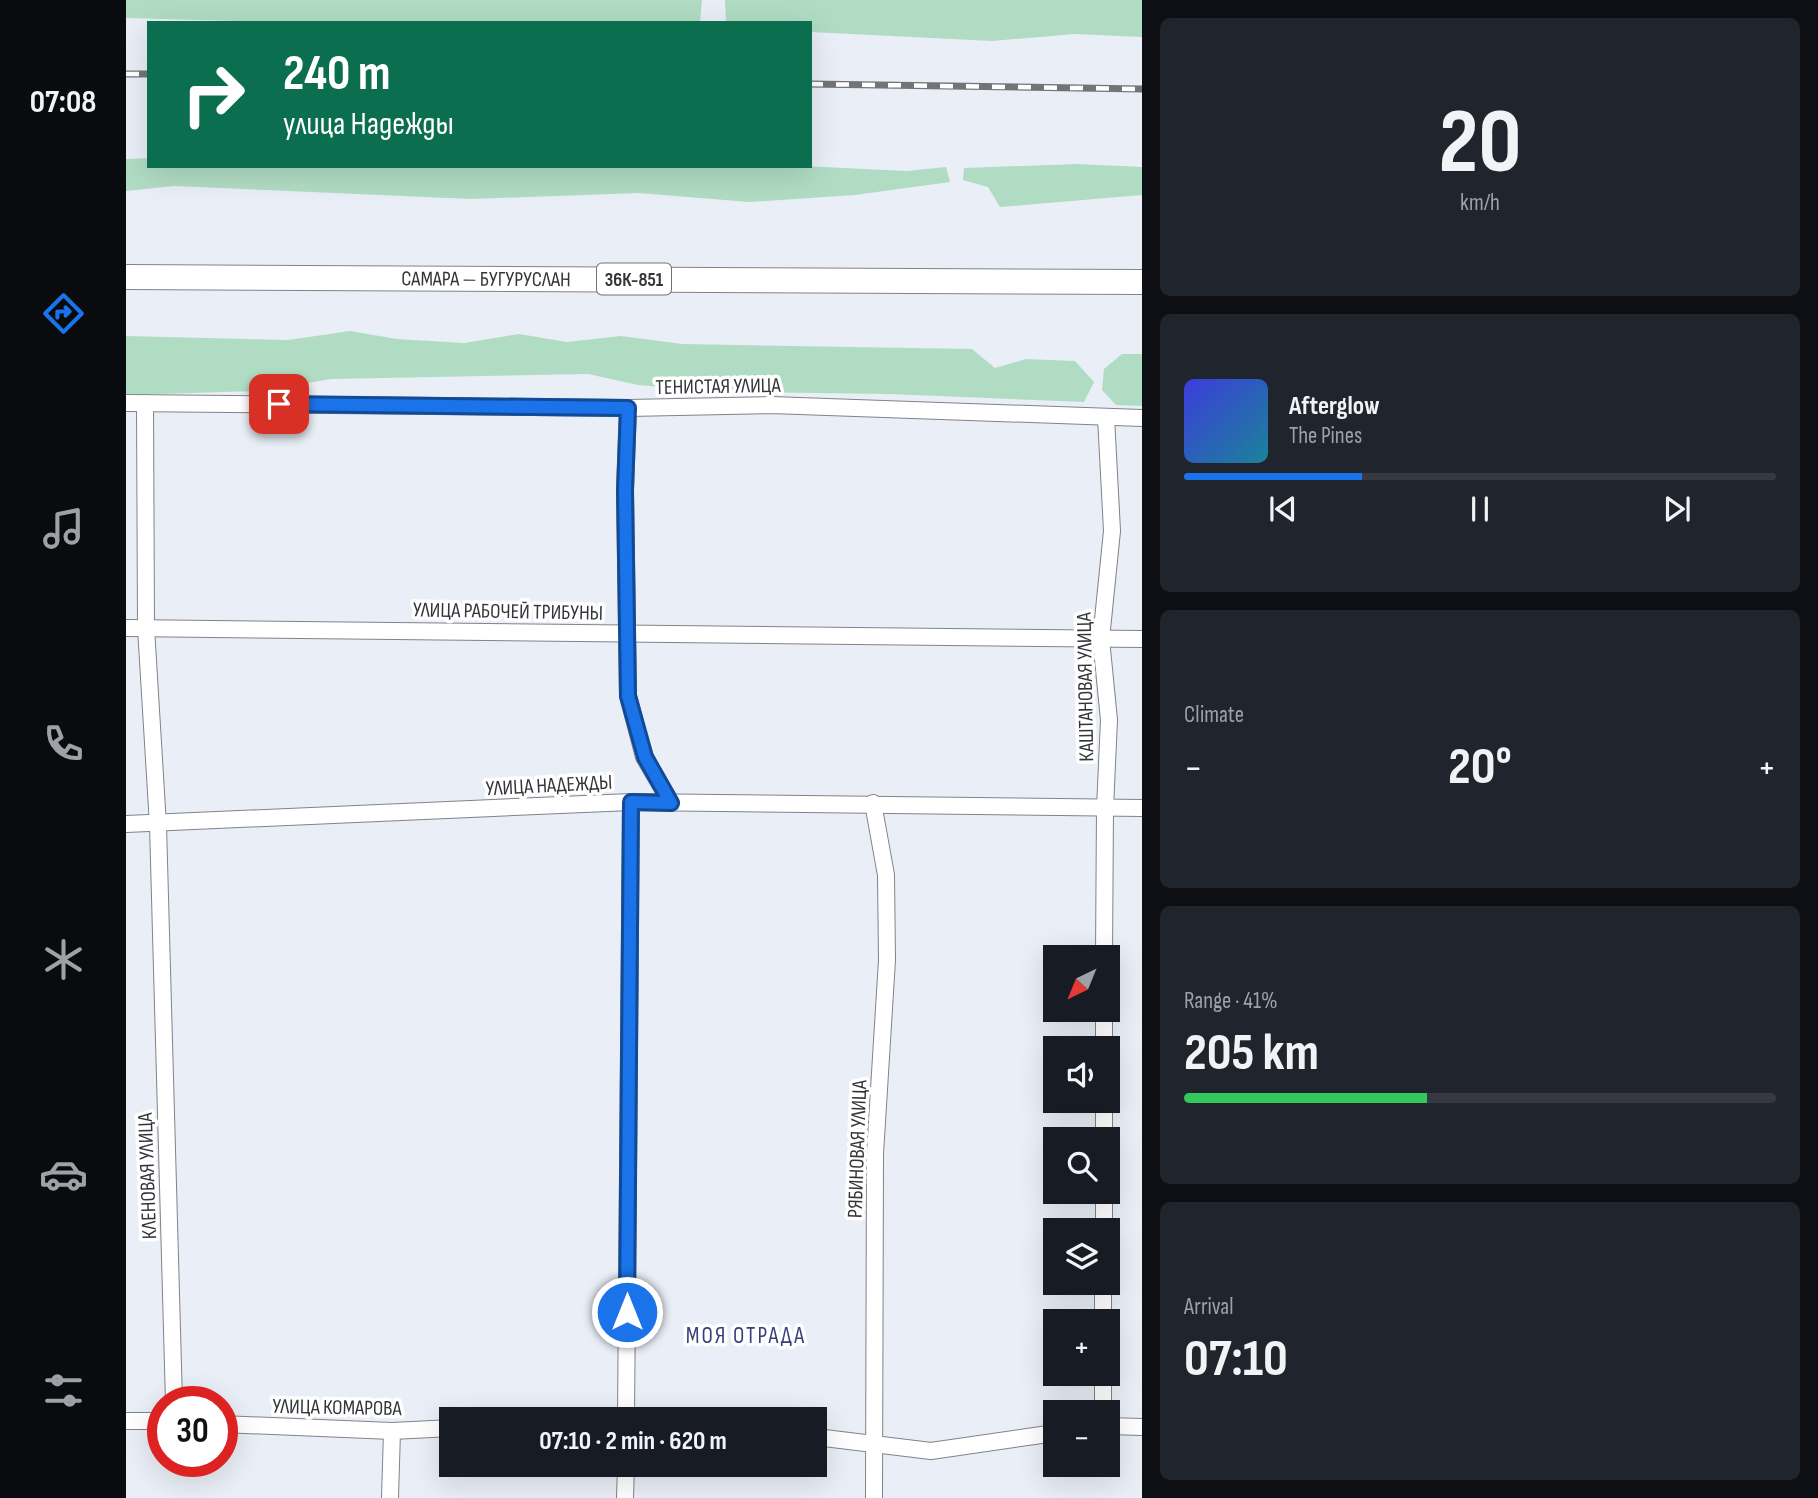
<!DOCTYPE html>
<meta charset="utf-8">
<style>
:root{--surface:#171b24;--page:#20242c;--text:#f1f3f6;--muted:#9ea1a6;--line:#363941;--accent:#1a73e8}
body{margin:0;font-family:"Sofia Sans Condensed",sans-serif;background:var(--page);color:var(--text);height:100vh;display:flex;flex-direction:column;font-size:26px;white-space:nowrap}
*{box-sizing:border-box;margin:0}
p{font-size:23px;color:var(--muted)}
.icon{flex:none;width:38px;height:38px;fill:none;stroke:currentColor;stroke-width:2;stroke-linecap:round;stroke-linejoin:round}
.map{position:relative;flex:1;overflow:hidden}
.sheet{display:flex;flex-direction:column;gap:18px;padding:18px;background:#0d0f14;width:676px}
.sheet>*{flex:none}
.banner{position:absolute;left:21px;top:21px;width:665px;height:147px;border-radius:0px;box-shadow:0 7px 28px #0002;background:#0b6e4f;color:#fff;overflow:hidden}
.needle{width:46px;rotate:223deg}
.fabs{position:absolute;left:917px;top:945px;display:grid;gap:14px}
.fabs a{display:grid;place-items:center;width:77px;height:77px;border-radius:0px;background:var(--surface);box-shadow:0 7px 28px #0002;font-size:35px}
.speed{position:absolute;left:21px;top:1386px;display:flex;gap:14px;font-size:35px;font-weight:700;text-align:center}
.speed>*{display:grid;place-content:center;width:91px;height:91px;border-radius:50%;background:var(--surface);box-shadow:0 7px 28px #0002;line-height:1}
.speed .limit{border:10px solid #d22;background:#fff;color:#111}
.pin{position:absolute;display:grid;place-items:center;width:60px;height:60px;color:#fff;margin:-30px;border-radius:14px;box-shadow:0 4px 10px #0006}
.me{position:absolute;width:77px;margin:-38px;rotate:0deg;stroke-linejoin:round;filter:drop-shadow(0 0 5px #0008)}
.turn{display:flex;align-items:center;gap:24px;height:147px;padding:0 21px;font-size:32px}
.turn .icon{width:91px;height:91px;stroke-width:2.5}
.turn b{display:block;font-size:49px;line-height:60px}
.big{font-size:52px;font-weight:700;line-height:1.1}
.sheet .widget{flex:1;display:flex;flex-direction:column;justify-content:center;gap:10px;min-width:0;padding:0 24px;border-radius:10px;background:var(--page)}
.sheet .dial{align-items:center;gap:0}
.dial b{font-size:91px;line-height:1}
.song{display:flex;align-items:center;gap:21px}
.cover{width:84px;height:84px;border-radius:10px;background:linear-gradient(135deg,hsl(240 70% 55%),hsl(190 70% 35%))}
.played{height:7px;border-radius:4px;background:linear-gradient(90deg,var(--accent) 30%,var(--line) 30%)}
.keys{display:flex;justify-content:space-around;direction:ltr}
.heat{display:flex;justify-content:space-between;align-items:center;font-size:38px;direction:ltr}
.charge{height:10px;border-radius:5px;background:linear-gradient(90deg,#34c759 41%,var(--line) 0)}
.trip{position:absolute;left:313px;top:1407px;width:388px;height:70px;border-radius:0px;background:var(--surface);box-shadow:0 7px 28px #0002;font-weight:700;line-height:70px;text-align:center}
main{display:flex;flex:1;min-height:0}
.dock{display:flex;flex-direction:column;width:126px;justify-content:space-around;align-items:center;background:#090b0e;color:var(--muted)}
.dock .icon{width:49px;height:49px}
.dock .current{color:var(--accent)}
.dock b{font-size:32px;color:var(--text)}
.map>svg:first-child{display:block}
</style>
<main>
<nav class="dock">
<b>07:08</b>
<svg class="icon current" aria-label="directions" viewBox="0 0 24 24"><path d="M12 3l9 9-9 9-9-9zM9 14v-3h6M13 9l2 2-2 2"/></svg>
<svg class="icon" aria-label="music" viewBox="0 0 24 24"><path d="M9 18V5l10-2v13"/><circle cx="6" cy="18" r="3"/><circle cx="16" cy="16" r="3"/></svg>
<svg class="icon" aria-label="phone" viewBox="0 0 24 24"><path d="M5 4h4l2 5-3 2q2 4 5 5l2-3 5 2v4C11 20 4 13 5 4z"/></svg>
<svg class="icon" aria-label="climate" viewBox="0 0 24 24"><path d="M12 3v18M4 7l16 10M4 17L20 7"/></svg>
<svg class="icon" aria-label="car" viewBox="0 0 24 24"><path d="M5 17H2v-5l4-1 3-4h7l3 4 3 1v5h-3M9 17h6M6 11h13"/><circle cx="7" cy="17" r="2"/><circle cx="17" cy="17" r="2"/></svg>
<svg class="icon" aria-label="filters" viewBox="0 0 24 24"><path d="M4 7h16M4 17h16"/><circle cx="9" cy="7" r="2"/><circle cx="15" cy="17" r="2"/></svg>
</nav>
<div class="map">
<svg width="1017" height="1498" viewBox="0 0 1017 1498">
<rect width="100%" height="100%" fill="#eaeef6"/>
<g fill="#b1dcc4">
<polygon points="0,0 576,0 574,23 191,23 0,18"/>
<polygon points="599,0 1016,0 1016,37 949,34 866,41 684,32 684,23 600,23"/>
<polygon points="23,158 23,166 677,166 781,171 820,167 824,182 729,195 623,202 513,193 345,199 48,186 0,191 0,159"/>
<polygon points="951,164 1016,167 1016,195 874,207 862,187 837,180 838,168"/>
<polygon points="224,331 271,339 338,343 393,334 441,342 495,336 556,344 846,349 869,368 900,359 949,361 968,382 958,402 763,394 607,392 512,385 462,374 205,379 133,391 0,395 0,336 162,340"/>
<polygon points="996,354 1016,354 1016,406 990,405 976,390 978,369"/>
</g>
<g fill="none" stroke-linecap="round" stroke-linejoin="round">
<g stroke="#80838b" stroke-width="18">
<g id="minor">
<polyline points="0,403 502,408 645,405 1017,418"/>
<polyline points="19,403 20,628 32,825 48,1402"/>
<polyline points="502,408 499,490 502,696 518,757 545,803"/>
<polyline points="0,628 1017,639"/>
<polyline points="747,803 760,875 761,960 749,1154 748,1498"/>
<polyline points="0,824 505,802 1017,808"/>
<polyline points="978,957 979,808 983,720 975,639 986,531 980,417"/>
<polyline points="978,1048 978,1010"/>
<polyline points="978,1139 978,1101"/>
<polyline points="978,1230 978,1192"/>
<polyline points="977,1321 977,1283"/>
<polyline points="977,1412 977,1374"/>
<polyline points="500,1419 505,802"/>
<polyline points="0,1421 37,1421"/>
<polyline points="96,1424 266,1431 326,1428"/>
<polyline points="982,1426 1017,1427"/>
<polyline points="690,1437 805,1451 929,1433"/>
<polyline points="264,1498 266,1431"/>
<polyline points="499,1498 500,1465"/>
</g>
</g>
<g stroke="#80838b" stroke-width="26">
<g id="primary">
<path id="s1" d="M 0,277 L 1017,282"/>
</g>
</g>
<use href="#minor" stroke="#fff" stroke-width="16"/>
<use href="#primary" stroke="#fff" stroke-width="24"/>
<g stroke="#727479" stroke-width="7">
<g id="rail">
<polyline points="0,74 23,74"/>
<polyline points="684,84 1017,89"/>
</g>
</g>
<use href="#rail" stroke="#fff" stroke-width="4.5" stroke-dasharray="13" stroke-linecap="butt"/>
</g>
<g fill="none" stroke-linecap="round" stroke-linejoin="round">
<g stroke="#114b97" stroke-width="18">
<polyline id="route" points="153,404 502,408 499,490 502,696 519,757 545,803 505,802 501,1312"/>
</g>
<use href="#route" stroke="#1a73e8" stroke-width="12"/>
</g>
<g text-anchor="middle" stroke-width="7" stroke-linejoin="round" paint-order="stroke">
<rect fill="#fff" stroke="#717274" stroke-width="2" x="471" y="263.5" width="74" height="31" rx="5"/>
<g font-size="19" font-weight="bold" fill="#343538">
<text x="508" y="286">36К-851</text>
</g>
<g font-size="21" fill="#343538" stroke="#fff">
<text dy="7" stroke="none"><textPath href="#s1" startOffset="360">САМАРА — БУГУРУСЛАН</textPath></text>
<text transform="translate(592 386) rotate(-1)" y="7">ТЕНИСТАЯ УЛИЦА</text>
<text transform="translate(382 611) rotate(1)" y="7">УЛИЦА РАБОЧЕЙ ТРИБУНЫ</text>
<text transform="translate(959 687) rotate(-91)" y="7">КАШТАНОВАЯ УЛИЦА</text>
<text transform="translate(423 785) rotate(-3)" y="7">УЛИЦА НАДЕЖДЫ</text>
<text transform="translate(731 1149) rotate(-88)" y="7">РЯБИНОВАЯ УЛИЦА</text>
<text transform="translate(21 1176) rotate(-92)" y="7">КЛЕНОВАЯ УЛИЦА</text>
<text transform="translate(211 1407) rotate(1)" y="7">УЛИЦА КОМАРОВА</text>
</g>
<g font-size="23" letter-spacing="2" fill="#37407b" stroke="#fff">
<text x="620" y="1343">МОЯ ОТРАДА</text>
</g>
</g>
</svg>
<div class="fabs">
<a><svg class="needle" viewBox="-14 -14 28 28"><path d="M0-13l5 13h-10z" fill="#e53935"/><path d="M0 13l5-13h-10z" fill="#9ea1a6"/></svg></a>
<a><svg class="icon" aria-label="sound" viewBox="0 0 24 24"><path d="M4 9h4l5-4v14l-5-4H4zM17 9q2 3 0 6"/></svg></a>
<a><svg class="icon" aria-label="search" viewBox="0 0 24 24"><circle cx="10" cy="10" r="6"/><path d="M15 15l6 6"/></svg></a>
<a><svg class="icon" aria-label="layers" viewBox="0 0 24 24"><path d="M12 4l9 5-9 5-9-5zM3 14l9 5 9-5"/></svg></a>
<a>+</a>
<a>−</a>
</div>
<div class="speed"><div class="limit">30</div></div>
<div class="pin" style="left:153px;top:404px;background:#d93025"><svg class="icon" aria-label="arrive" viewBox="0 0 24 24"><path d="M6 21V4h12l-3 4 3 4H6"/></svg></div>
<svg class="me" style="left:501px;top:1312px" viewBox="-20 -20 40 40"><circle r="17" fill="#1a73e8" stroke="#fff" stroke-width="3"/><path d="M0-11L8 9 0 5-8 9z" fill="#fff"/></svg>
<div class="trip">07:10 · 2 min · 620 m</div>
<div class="banner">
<div class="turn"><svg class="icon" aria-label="right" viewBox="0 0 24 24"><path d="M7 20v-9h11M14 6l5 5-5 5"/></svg><div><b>240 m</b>улица Надежды</div></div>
</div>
</div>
<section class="sheet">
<div class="widget dial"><b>20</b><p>km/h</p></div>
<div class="widget">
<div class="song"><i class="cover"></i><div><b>Afterglow</b><p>The Pines</p></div></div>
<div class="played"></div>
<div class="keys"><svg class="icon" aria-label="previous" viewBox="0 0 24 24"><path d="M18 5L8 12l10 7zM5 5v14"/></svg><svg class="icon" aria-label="pause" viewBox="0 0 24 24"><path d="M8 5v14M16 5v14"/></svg><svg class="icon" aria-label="next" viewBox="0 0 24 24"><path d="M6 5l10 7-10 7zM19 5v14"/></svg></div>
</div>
<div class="widget"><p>Climate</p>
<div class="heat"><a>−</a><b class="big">20°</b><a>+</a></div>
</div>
<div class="widget"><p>Range · 41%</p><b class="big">205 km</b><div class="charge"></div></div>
<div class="widget"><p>Arrival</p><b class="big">07:10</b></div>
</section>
</main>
